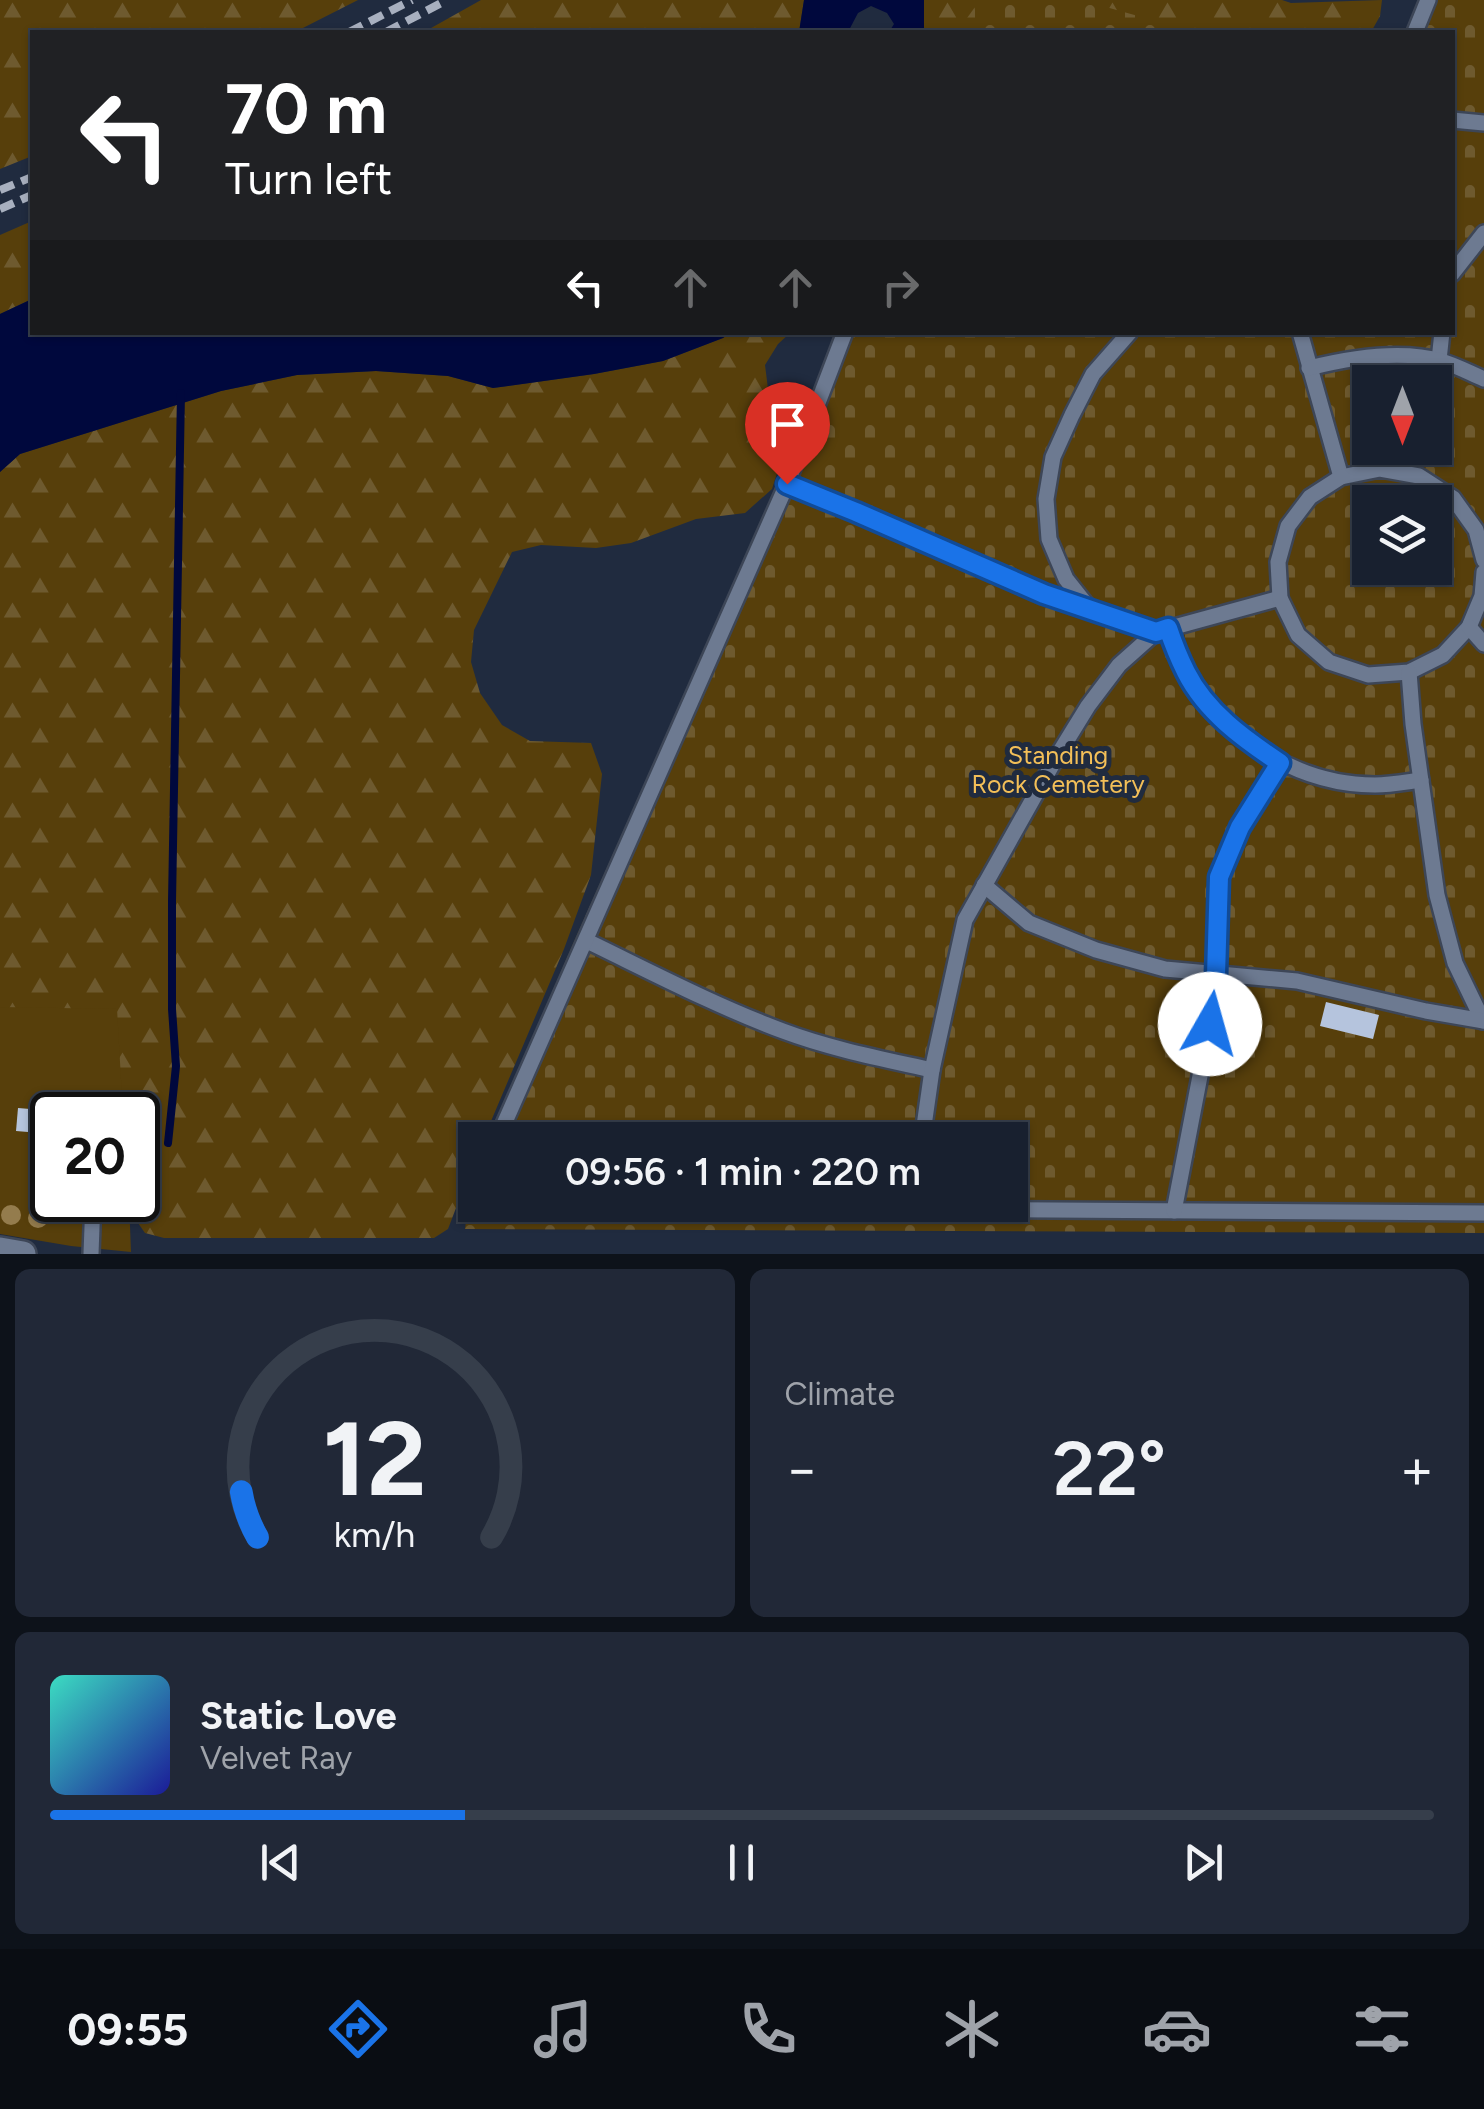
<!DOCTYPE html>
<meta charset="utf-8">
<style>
:root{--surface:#18202f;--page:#212837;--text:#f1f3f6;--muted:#9fa3aa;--line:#363e4b;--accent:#1a73e8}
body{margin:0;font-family:Figtree,sans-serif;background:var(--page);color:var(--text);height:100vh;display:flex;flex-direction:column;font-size:38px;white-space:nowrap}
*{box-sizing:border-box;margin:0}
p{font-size:32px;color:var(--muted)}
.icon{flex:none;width:55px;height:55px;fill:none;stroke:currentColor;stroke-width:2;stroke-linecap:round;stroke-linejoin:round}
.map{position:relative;height:1254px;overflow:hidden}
.details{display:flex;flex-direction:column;gap:15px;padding:15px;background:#0d121a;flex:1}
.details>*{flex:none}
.guide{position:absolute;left:30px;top:30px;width:1425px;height:305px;border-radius:0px;box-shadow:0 2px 8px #0004,0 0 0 2px var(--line);background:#202124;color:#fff;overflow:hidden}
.needle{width:65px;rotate:180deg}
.buttons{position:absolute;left:1352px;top:365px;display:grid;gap:20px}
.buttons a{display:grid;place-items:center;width:100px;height:100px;border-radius:0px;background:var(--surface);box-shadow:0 2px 8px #0004,0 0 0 2px var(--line);font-size:50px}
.speed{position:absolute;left:30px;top:1092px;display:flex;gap:20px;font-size:50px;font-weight:700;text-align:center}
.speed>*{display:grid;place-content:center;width:130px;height:130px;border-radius:50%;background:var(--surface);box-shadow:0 2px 8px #0004,0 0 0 2px var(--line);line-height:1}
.speed .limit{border:5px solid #111;border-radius:15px;background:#fff;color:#111}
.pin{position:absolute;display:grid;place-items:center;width:85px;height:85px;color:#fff;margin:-102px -42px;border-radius:50% 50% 50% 0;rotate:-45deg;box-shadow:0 0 10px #0007}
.pin .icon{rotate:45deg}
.me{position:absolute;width:110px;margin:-55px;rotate:7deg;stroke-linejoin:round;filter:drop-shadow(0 0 8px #0008)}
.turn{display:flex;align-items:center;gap:35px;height:210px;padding:0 30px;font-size:45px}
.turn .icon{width:130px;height:130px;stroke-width:2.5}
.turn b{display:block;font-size:70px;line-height:85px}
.lanes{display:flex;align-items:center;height:95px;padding:0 30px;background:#0003;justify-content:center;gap:50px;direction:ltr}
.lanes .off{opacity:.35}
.big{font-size:75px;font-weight:600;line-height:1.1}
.details .card{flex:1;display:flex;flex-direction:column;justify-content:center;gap:15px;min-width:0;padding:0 35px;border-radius:15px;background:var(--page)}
.details .dial{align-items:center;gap:0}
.dial svg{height:260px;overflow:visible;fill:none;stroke:var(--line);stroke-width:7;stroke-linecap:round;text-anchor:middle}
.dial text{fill:var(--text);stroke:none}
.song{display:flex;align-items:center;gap:30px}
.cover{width:120px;height:120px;border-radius:15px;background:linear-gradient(135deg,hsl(170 70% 55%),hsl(240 70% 35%))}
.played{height:10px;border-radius:5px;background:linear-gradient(90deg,var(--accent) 30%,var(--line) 30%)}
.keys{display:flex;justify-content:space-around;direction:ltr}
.heat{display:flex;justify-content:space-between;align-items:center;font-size:55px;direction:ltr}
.details .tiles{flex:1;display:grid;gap:15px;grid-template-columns:1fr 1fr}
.card:last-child{grid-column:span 2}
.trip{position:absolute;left:458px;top:1122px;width:570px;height:100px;border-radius:0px;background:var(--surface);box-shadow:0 2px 8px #0004,0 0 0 2px var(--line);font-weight:600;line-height:100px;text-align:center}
.tab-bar{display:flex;height:160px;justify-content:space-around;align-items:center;background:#0a0d13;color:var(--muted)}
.tab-bar .icon{width:70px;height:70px}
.tab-bar .current{color:var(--accent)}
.tab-bar b{font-size:45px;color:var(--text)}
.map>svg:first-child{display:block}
</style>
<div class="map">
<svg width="1484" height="1254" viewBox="0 0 1484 1254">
<defs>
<pattern id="forest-firs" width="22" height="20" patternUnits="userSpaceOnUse" patternTransform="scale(2.5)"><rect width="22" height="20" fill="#573f0b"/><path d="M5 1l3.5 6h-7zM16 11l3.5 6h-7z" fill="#6e5a2f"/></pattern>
<pattern id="cemetery-stones" width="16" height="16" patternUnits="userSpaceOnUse" patternTransform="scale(2.5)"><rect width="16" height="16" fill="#573f0b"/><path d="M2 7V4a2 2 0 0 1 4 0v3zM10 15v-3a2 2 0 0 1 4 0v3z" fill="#6e5a2f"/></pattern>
</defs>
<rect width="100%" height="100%" fill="#202b3f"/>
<g fill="url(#forest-firs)">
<polygon points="0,0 358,0 295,32 32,32 32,156 0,169"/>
<polygon points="481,0 804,0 799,32 424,32"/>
<polygon points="924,0 983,0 960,32 922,32"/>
<polygon points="1044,0 1282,0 1291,3 1382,0 1380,16 1371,32 1100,32"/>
<polygon points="32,221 32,299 0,314 0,235"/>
<polygon points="730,333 790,333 778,344 765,365 770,405 770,434 778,470 772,489 745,513 696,519 631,543 596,548 541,545 512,552 474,630 471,662 480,693 502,725 530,741 591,743 602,774 591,875 564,949 483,1140 475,1140 475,1158 448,1229 434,1238 164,1238 145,1233 122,1200 138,1200 138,1115 0,1108 0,472 20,454 221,391 297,375 376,371 448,376 493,388 594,374 663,361 723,338"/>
</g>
<g fill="url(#cemetery-stones)" fill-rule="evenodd">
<polygon points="980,0 1081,0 1195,32 957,32"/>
<path d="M 1419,0 L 1484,0 L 1484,1233 L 465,1229 L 471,1180 L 475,1171 L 475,1205 L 1010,1205 L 1010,1140 L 488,1140 L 576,937 L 779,482 L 836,333 L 1452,332 L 1452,32 L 1405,32 ZM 1370,382 L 1435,382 L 1435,448 L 1370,448 ZM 1370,502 L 1435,502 L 1435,568 L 1370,568 Z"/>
</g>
<polygon fill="#573f0b" points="0,1007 117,1009 123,1115 52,1115 52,1200 129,1200 131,1252 71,1246 0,1234"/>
<g fill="#00083d">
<polygon points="804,0 924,0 924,28 922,32 889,32 894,24 887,13 871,6 858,13 848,32 799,32"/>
<polygon points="32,299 32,332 730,333 723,338 663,361 594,374 493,388 448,376 376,371 297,375 221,391 20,454 0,472 0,314"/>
</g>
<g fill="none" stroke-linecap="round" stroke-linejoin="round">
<polyline stroke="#00083d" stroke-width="8" points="168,1143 176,1066 172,1009 172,902 181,393"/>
</g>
<g fill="#b5c4dd">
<polygon points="1326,1002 1379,1015 1373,1039 1320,1026"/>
<polygon points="18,1108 42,1110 40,1133 16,1131"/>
</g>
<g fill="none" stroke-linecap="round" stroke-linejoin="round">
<g stroke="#3d4657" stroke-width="20">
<g id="service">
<polyline points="1415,32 1428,0"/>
<polyline points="1452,120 1484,123"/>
<polyline points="1452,274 1484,233"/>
<polyline points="845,332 787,484 856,511 1044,594 1156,632 1280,598"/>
<polyline points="1300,332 1341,477"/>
<polyline points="1439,360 1442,332"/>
<path d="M 1309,368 C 1349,358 1400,349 1441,361 C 1455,365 1470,373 1484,379"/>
<polyline points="1484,560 1476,530 1453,498 1419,476 1380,469 1341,477 1310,497 1288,526 1278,562 1280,598 1298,635 1329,662 1368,675 1409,672 1443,655 1469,627 1482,596 1484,572"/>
<polyline points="1089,608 1066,579 1049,539 1046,499 1053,457 1072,415 1093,374 1130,332"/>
<polyline points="1469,627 1484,644"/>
<path d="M 1167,628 C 1174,644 1180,663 1189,678 C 1229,740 1299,785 1375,785 C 1390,785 1406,782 1421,780"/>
<polyline points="1409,672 1413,724 1437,895 1455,963 1483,1021"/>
<polyline points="984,885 1029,923 1096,950 1165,969 1297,981 1426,1011 1484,1021"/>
<path d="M 587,941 C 651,972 716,1006 783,1031 C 831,1049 883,1059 932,1070"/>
<polyline points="96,1115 96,1111"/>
<polyline points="497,1140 787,484"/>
<polyline points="922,1140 932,1070 965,920 1056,758 1088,706 1119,665 1156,632"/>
<polyline points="496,1205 510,1210 911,1209 1484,1213"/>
<polyline points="1174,1211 1210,1024 1216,975 1219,877 1240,827 1280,763"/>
<polyline points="91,1254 93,1200"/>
</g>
</g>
<g stroke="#3d4657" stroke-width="30">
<polyline id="minor" points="0,1250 23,1254"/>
</g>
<use href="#service" stroke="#6d7a91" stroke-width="15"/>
<use href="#minor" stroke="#6d7a91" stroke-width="25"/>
<g stroke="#a8b0bf" stroke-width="8" stroke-dasharray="15 8" stroke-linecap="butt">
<polyline points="349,32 412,0"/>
<polyline points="386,32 447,0"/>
<polyline points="0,190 32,177"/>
<polyline points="0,209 32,195"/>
</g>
</g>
<g fill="#947c4d">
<circle cx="11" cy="1215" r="10"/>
<circle cx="38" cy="1218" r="10"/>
</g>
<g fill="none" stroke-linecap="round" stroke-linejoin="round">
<g stroke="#114b97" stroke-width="25">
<path id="route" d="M 787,484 L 856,512 L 1044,594 L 1156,632 L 1168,628 C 1173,643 1179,658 1186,672 C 1206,712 1244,739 1280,763 L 1240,827 L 1219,877 L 1216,975 L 1210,1024"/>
</g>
<use href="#route" stroke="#1a73e8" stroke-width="18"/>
</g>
<g text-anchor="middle" stroke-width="10" stroke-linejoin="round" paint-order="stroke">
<g font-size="25" fill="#f3bf58" stroke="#202b3f">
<text x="1058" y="764">Standing<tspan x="1058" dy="29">Rock Cemetery</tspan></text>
</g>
</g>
</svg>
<div class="buttons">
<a><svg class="needle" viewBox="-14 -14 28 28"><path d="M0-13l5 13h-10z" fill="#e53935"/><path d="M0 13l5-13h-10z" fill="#9fa3aa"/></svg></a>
<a><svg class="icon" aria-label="layers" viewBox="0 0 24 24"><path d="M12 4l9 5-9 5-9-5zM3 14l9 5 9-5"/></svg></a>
</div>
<div class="speed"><div class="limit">20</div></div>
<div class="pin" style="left:787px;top:484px;background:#d93025"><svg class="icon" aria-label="arrive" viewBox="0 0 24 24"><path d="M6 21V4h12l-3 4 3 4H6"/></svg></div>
<svg class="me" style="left:1210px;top:1024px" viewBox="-20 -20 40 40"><circle r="19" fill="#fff"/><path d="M0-13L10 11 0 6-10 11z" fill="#1a73e8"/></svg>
<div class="trip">09:56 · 1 min · 220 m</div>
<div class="guide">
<div class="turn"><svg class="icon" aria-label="left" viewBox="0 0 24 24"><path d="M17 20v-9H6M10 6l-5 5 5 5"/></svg><div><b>70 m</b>Turn left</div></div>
<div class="lanes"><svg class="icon" aria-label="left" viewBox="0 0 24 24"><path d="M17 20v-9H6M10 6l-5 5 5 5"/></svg><svg class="icon off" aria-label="ahead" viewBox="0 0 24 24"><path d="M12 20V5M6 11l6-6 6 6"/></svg><svg class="icon off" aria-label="ahead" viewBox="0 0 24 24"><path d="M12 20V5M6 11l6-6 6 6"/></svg><svg class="icon off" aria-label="right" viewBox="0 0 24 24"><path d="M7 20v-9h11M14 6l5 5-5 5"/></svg></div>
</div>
</div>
<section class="details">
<div class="tiles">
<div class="card dial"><svg viewBox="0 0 100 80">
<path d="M14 69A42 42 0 1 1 86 69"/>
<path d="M14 69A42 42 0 0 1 9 55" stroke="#1a73e8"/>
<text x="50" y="56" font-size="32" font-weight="700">12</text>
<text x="50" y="72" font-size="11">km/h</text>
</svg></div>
<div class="card"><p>Climate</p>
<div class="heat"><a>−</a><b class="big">22°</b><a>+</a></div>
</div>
<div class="card">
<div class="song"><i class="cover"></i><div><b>Static Love</b><p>Velvet Ray</p></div></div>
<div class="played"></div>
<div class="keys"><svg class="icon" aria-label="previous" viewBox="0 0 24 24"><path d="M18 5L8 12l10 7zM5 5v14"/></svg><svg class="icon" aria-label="pause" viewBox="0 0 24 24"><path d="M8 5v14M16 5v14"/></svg><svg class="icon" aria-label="next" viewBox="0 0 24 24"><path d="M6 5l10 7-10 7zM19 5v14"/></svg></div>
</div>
</div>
</section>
<nav class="tab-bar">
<b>09:55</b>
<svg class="icon current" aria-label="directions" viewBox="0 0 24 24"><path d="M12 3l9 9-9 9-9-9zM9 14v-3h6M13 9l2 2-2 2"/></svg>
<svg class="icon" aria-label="music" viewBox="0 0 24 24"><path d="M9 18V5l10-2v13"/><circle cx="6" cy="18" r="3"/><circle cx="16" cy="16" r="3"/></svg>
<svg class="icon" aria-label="phone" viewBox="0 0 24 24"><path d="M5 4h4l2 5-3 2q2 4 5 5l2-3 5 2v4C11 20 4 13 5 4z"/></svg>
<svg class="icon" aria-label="climate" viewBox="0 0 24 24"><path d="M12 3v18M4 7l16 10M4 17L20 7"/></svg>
<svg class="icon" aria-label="car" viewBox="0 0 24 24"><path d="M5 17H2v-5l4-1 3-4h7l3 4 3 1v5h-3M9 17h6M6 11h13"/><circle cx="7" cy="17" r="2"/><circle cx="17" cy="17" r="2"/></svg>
<svg class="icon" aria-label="filters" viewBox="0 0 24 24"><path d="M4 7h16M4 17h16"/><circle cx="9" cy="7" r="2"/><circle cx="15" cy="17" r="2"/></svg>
</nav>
